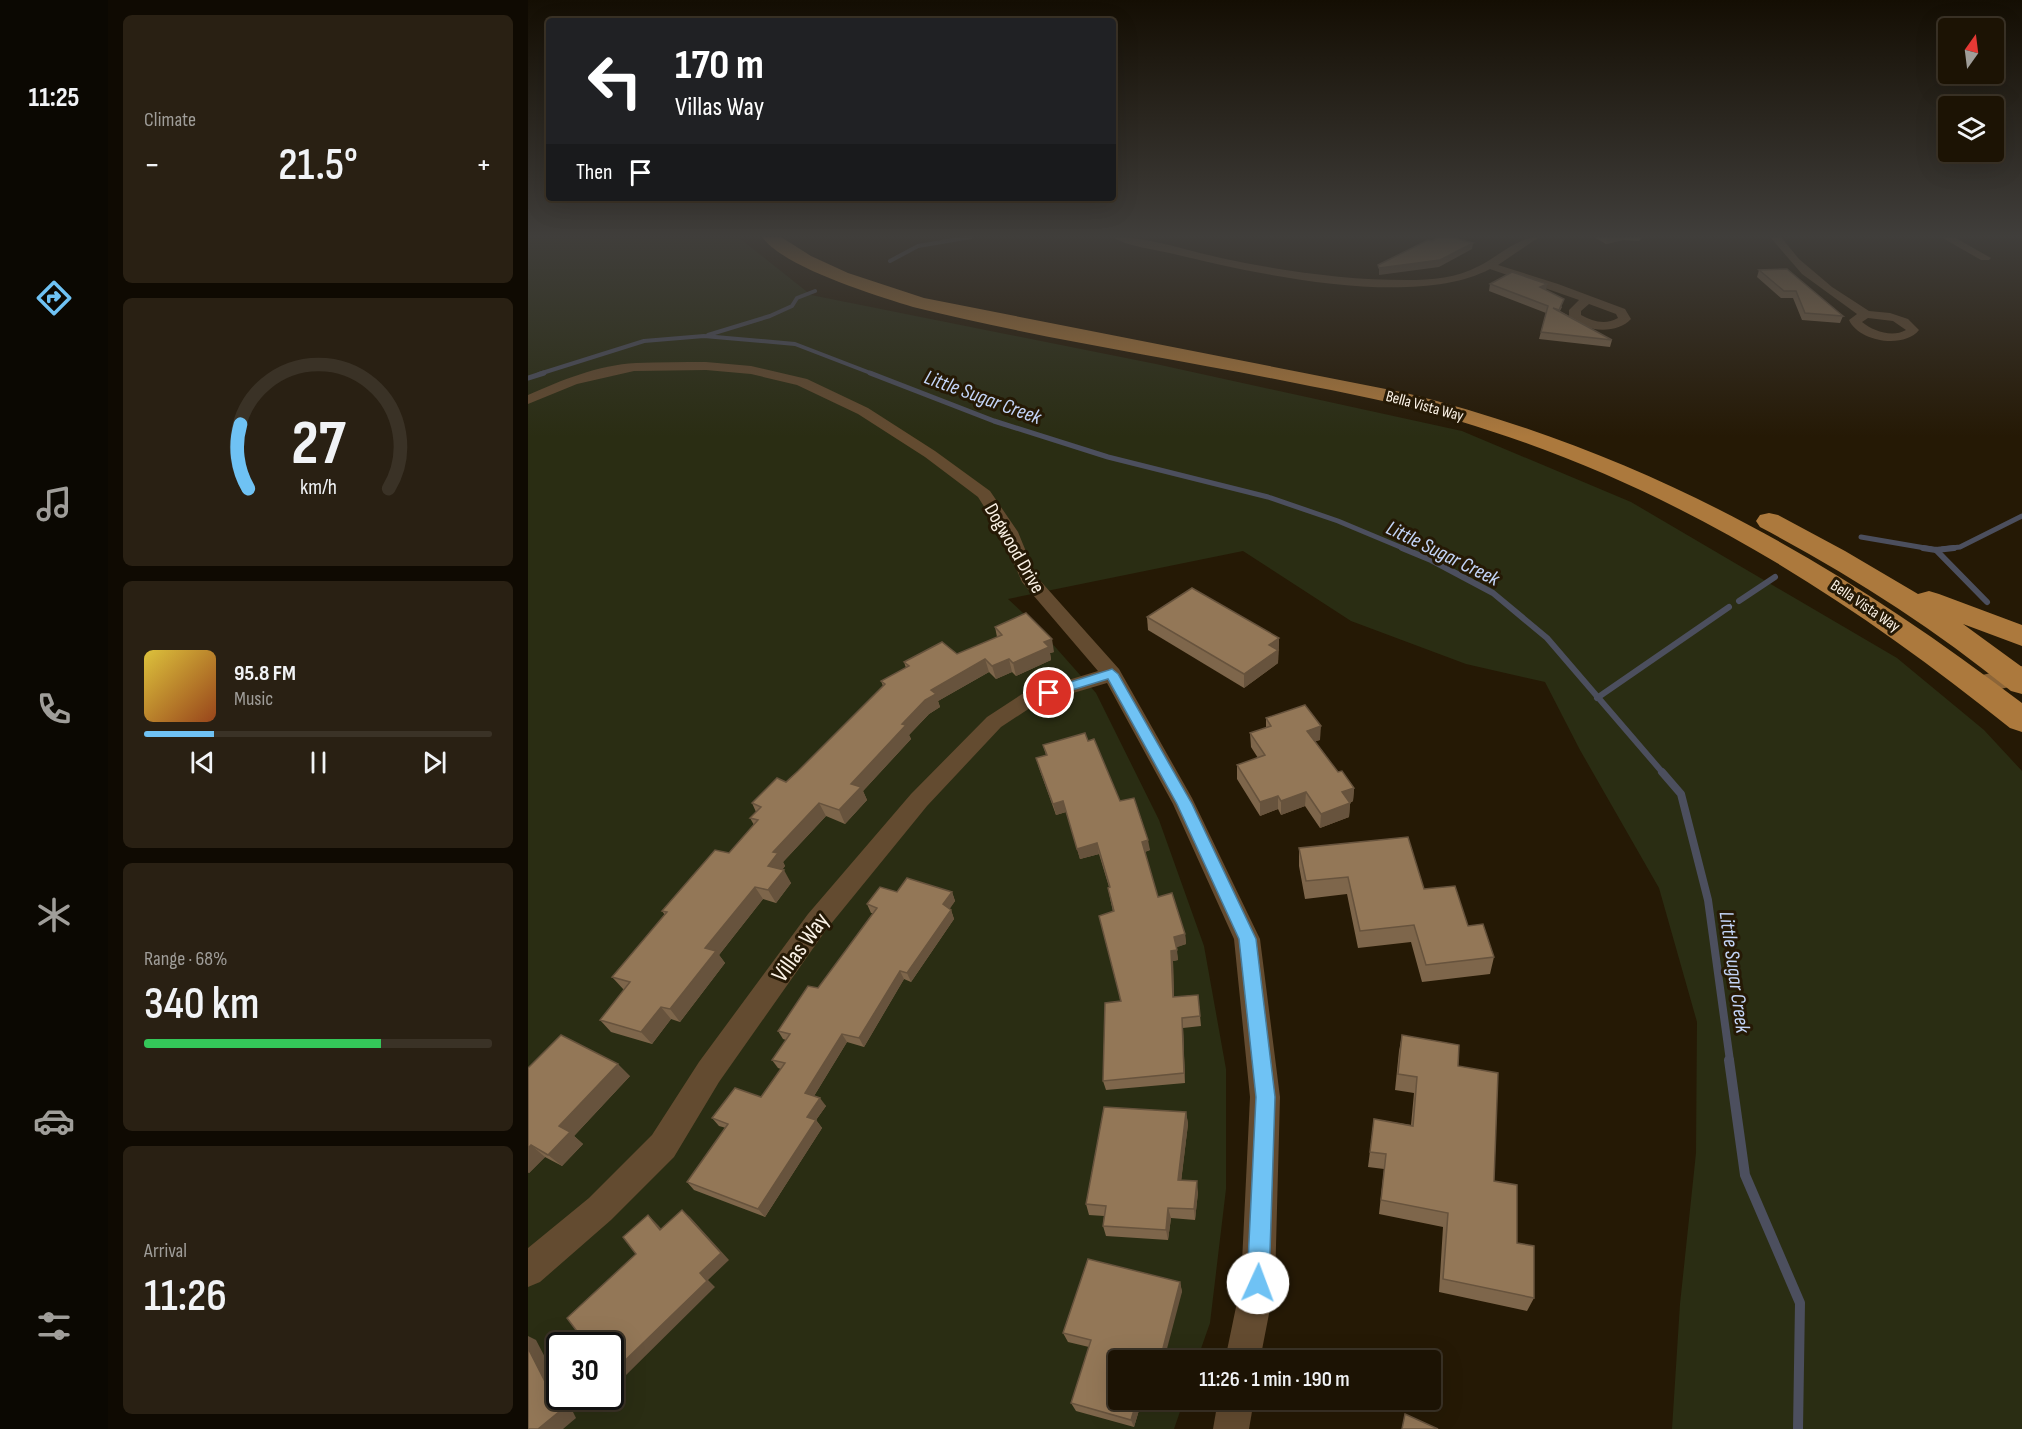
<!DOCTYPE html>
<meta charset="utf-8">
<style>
:root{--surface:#1c1304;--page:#292013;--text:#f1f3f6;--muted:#a09e9a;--line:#3a3226;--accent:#6fc2f4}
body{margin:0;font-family:"Sofia Sans Condensed",sans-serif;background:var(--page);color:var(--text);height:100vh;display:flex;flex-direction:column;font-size:22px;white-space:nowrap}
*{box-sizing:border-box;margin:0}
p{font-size:20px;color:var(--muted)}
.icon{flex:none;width:33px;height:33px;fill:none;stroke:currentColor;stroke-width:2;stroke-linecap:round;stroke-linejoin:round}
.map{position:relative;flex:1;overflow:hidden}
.panel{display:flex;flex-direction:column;gap:15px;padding:15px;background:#0f0a02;width:420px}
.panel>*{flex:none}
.hud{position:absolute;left:18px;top:18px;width:570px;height:183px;border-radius:6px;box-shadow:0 6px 24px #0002,0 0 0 2px var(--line);background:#202124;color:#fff;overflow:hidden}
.needle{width:39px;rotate:14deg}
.buttons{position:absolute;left:1410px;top:18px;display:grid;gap:12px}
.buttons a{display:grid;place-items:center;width:66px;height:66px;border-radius:6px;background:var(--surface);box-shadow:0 6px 24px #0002,0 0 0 2px var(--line);font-size:30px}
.speed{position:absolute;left:18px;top:1332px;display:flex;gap:12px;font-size:30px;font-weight:700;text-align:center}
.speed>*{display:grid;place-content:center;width:78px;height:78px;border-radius:50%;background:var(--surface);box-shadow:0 6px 24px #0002,0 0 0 2px var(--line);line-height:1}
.speed .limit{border:3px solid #111;border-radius:9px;background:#fff;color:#111}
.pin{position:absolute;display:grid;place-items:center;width:51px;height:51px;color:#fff;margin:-26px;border:3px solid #fff;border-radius:50%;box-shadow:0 2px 6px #0007}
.me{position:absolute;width:66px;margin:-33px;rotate:2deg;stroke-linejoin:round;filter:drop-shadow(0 0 4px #0008)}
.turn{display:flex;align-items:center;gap:21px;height:126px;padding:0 30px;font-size:27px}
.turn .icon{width:78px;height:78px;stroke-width:2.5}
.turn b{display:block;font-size:42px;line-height:51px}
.then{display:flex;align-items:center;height:57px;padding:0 30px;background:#0003;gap:12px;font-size:22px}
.big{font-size:45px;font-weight:600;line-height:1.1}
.panel .widget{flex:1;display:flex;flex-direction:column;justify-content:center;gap:9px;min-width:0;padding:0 21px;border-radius:9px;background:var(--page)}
.panel .dial{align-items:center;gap:0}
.dial svg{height:156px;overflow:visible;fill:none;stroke:var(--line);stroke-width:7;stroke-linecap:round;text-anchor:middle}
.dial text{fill:var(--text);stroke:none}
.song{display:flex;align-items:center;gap:18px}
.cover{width:72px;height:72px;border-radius:9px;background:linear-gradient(135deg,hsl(50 70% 55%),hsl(20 70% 35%))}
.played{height:6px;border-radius:3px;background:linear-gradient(90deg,var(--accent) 20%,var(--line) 20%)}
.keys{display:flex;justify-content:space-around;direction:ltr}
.heat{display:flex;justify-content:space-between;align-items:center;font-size:33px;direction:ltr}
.charge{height:9px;border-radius:4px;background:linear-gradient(90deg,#34c759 68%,var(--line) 0)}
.trip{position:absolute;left:580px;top:1350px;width:333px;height:60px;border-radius:6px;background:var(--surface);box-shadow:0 6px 24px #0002,0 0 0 2px var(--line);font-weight:600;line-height:60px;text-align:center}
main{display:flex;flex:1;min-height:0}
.tab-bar{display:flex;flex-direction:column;width:108px;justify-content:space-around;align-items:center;background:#0b0802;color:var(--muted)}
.tab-bar .icon{width:42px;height:42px}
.tab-bar .current{color:var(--accent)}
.tab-bar b{font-size:27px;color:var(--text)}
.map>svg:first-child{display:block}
</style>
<main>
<nav class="tab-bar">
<b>11:25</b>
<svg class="icon current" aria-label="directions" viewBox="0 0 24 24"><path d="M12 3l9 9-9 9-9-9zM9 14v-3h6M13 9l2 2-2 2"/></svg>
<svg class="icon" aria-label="music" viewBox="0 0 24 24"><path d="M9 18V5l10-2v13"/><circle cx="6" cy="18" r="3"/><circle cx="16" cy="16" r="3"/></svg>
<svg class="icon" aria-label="phone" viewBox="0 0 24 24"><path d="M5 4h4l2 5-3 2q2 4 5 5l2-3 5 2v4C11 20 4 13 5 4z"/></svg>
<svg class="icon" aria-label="climate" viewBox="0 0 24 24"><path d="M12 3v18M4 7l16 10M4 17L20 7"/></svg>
<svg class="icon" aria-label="car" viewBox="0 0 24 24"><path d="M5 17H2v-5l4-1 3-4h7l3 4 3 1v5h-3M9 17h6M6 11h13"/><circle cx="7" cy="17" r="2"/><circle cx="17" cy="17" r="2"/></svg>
<svg class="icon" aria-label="filters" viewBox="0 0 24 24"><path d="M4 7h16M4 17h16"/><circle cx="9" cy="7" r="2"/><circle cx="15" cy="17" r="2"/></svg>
</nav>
<section class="panel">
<div class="widget"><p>Climate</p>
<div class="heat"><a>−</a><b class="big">21.5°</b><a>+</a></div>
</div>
<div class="widget dial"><svg viewBox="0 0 100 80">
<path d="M14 69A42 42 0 1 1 86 69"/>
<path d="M14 69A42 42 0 0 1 10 36" stroke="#6fc2f4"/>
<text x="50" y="56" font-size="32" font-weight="700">27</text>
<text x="50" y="72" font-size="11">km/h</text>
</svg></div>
<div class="widget">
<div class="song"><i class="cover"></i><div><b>95.8 FM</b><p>Music</p></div></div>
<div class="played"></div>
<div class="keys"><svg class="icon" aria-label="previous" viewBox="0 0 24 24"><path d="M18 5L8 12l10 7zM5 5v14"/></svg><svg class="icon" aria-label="pause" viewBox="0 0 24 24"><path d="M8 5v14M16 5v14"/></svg><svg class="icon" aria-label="next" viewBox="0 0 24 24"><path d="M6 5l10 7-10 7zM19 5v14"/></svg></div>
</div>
<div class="widget"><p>Range · 68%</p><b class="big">340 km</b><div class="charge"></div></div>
<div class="widget"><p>Arrival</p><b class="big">11:26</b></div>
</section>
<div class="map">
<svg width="1494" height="1429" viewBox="0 0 1494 1429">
<rect width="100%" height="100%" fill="#251905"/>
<path fill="#2a2d13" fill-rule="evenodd" d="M 0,237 L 210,237 L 283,295 L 628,364 L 934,431 L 1103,502 L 1369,658 L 1456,730 L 1494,771 L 1494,1429 L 1144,1429 L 1152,1304 L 1168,1153 L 1169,1022 L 1131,888 L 1052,750 L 1017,682 L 938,664 L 823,621 L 715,551 L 480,599 L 506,623 L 568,693 L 631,820 L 676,946 L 698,1069 L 698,1189 L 682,1323 L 669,1360 L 591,1360 L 591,1400 L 656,1400 L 646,1429 L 0,1429 ZM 32,1346 L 82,1346 L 82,1396 L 32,1396 Z"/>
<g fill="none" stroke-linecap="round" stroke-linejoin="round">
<g stroke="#4c4f5e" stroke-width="4">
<polyline points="362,261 390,246 443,237"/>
<polyline points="180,335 242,316 264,306 269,298 287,291"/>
<polyline points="11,374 116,341 176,336 267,344 345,374"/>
</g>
<g stroke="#4c4f5e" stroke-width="5">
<polyline points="342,373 466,421 580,457 740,497 810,521 877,549"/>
<polyline points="0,378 16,373"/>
<polyline points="1333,537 1403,549"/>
<polyline points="1414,549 1432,547 1494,516"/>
</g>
<g stroke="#4c4f5e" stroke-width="6">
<polyline points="874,548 903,560 965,593 1019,638 1135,773"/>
<polyline points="1395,548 1408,550 1426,548"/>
<polyline points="1408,550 1459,602"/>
<polyline points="1211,601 1247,577"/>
<polyline points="1069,698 1201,607"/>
</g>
<polyline stroke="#4c4f5e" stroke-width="8" points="1134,772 1153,794 1180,900 1202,1061"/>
<polyline stroke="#4c4f5e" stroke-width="10" points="1201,1060 1217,1175 1272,1303 1270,1429"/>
<g fill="#634b30" fill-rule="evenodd">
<path d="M 585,237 C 621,237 657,250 693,258 C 754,271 817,280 879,280 C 904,280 929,278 951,266 C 970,257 989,237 1011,237 L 970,265 L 1030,284 L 1097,309 L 1103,319 C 1089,335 1055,332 1041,317 L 1041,310 L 1051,300 L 962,269 C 886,309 728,274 646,254 C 630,250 597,246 585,237 ZM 1061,304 L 1088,314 L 1090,318 C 1078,325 1065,322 1053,315 L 1053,311 Z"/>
<path d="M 1242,237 L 1253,237 L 1271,259 L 1304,287 L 1341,311 L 1362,313 L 1380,319 L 1391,330 C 1376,349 1331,342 1321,320 L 1329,314 L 1274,274 ZM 1340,318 L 1365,321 L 1378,330 C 1364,338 1345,331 1334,322 Z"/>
<polygon points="1413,237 1426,237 1463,258 1461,260 1453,260"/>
<path d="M 178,362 L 223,366 L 279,379 L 340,408 L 407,451 L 462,491 L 490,532 L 508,576 L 591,669 L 664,798 L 732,939 L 752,1097 L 747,1283 L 732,1360 L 697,1360 L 713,1283 L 722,1097 L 706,939 L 645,804 L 579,683 L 508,704 L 473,727 L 399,806 L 298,930 L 191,1082 L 146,1157 L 83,1220 L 12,1282 L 0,1287 L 0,1248 L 61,1198 L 124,1135 L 171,1062 L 280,914 L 383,794 L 459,717 L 494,694 L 570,671 L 494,582 L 472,532 L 450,497 L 397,457 L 330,414 L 269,385 L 223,374 L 178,370 L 106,371 L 49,384 L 0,404 L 0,395 C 34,380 70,365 108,363 C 131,362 155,362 178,362 Z"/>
<polygon points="690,1400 726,1400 721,1429 685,1429"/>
</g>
<polygon fill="#8c6538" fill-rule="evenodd" points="1494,666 1494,684 1451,694 1441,692 1437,685 1441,678"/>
<g fill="#ac793d" fill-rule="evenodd">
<path d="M 234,237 L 253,237 L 283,256 L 320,273 L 396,298 L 878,393 C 1114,452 1302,557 1494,703 L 1494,732 L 1482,728 C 1313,592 1141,484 931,421 C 876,404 818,393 762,382 C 637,357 509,338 385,307 C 347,295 257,268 234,237 Z"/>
<path d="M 1241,513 L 1250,515 L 1317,551 L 1390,594 L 1401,591 L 1411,594 L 1494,625 L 1494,646 L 1435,624 L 1494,667 L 1494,694 L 1483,691 C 1404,627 1321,574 1232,527 L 1228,521 L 1232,515 Z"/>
</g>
</g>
<g fill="#7e664b">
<polygon points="1066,237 1115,237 1111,241 1095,240 1078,244"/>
<polygon points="1231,270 1315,316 1312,323 1274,320 1265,298 1253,298 1229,277"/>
<polygon points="962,284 1018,290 1034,307 1032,311 1084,340 1082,347 1011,339 1018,313 961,291"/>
<polygon points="619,617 751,638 750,663 716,688 620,630"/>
<polygon points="467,627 526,652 522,653 523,660 488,676 484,672 468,679 461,672 410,701 412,707 401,714 381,735 383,739 335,791 339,800 317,824 298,816 255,862 257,866 254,870 263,883 248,903 235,899 191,955 197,963 152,1022 143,1019 124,1044 83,1032 72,1020 96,990 84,977 137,915 134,911 201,853 226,825 222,818 228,812 224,803 258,782 270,771 355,686 353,681 378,668 376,662 429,654 469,637"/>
<polygon points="738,718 792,740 787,741 810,772 826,788 825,801 822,803 821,817 792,828 777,806 753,815 750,809 732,816 709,779 709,765 730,758 723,747 722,733 738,728"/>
<polygon points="560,741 592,801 622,850 617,852 630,897 657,934 658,944 648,947 650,960 645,961 646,997 670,995 673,1026 655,1028 657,1083 578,1090 575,1081 592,1001 585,912 580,888 581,887 571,854 552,859 538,812 528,815 511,768 508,758 518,755 515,745"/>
<polygon points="771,848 896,889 940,926 966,957 962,974 894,982 883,942 830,948 819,894 777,899 771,866"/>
<polygon points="369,892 424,892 427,901 421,909 423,910 426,919 383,982 376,979 336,1047 319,1042 286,1096 298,1106 288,1120 294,1128 237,1217 166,1190 159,1182 198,1128 191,1126 184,1118 233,1097 253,1069 250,1068 244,1060 258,1040 255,1039 250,1031 290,988 345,913 343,913 339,904"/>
<polygon points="874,1035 930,1066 966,1181 989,1243 1006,1298 999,1311 911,1292 915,1227 851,1214 856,1169 840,1167 846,1119 883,1125 886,1093 867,1090 871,1051"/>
<polygon points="0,1068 102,1076 46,1136 55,1144 34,1166 17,1157 1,1173 0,1172"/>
<polygon points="658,1112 660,1124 653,1181 670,1192 667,1220 643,1218 640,1240 578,1236 575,1226 576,1216 561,1215 558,1204"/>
<polygon points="652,1282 654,1292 591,1360 614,1400 606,1427 548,1411 543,1403 561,1347 540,1342 535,1333"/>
</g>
<g fill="#67533d">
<polygon points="1096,237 1095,240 1078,244 1079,238"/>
<polygon points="945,243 944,249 911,267 851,275 851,268"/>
<polygon points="1019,284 1018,291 1012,287"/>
<polygon points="751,638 750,663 716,688 716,674 741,645"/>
<polygon points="524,639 526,652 522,653 523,660 488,676 485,663 516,642"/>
<polygon points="457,659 461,672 410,701 412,707 401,714 381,735 383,739 335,791 339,800 317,824 311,810 323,784 374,724 397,700 403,690"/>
<polygon points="481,659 484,672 468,679 464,666"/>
<polygon points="793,726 792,740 779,744 779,731"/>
<polygon points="826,788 825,801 813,806 814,792"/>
<polygon points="778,792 777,806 753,815 753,801"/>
<polygon points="750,796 750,809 732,816 732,802"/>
<polygon points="535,801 538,812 528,815 525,804"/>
<polygon points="291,803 298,816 255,862 257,866 247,879 240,866 245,852"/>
<polygon points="822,803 821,817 792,828 793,814"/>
<polygon points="620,840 622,850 615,852 614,842"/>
<polygon points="569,843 571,854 552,859 549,849"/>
<polygon points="256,870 263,883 248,903 240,890"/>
<polygon points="227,887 235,899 191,955 197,963 152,1022 142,1009 177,948"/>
<polygon points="424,892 427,901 419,913 415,904"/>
<polygon points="423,910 426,919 383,982 379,973"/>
<polygon points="657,934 658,944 647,948 646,937"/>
<polygon points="649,950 650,960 645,961 646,1007 645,997 643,951"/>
<polygon points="372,971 376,979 336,1047 331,1038"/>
<polygon points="133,1007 143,1019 124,1044 113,1032"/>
<polygon points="654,1018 655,1028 657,1083 656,1073"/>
<polygon points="314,1034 319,1042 283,1101 277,1093"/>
<polygon points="90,1064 102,1076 46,1136 55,1144 34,1166 20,1155 31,1126"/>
<polygon points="292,1098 298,1106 288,1120 294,1128 237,1217 230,1209 279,1117"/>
<polygon points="658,1112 660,1124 652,1191 650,1180"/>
<polygon points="3,1145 17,1157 1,1173 0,1172 0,1148"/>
<polygon points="669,1181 670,1192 667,1220 666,1209"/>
<polygon points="640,1208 643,1218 640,1240 638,1230"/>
<polygon points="154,1210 162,1217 201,1260 180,1280 187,1287 93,1380 83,1374 172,1273"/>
<polygon points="120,1215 128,1223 141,1237 132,1230"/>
<polygon points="652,1282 654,1292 636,1360 632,1360"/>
<polygon points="0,1336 8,1340 32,1386 32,1396 37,1396 48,1418 35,1429 10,1429 0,1348"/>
<polygon points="609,1400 614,1400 606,1427 603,1420"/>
</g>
<g fill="#937757" stroke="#67533d" stroke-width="1.5">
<polygon points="911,237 923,237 945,243 912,260 851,268 850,265 900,240 904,241"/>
<polygon points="1259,269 1315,316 1277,313 1268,291 1256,291 1231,270"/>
<polygon points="984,272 1019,284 1012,287 1036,299 1031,310 1025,308 1084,340 1013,332 1020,306 962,284"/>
<polygon points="664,588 751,638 741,645 750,650 716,674 619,617"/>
<polygon points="498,613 524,639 516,642 521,647 485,663 481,659 464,666 457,659 403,690 408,694 397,700 374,724 378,725 323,784 333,787 311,810 291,803 245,852 250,853 240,866 256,870 240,890 227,887 177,948 188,951 142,1009 133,1007 113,1032 72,1020 102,982 84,977 139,912 134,911 187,850 201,853 230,820 222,818 233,807 224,803 249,778 258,782 270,771 357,684 353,681 381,666 376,662 414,642 429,654 474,635 467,627"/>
<polygon points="777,705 793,726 779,731 810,772 814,771 826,788 814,792 822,803 793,814 778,792 753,801 750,796 732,802 709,765 737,755 722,733 743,726 738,718"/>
<polygon points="557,733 560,741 566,739 592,801 606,798 620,840 614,842 630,897 644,893 657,934 646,937 649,950 643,951 645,997 670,995 672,1016 654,1018 656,1073 575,1081 577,1003 593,1001 571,916 586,911 580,888 582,887 569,843 549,849 535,801 525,804 508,758 519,755 515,745"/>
<polygon points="880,837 896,889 927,886 940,926 955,924 966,957 898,965 886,925 832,931 820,877 778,881 771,848"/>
<polygon points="379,878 424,892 415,904 423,910 379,973 372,971 331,1038 314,1034 277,1093 292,1098 279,1117 288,1120 230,1209 159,1182 200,1124 184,1118 207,1088 233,1097 257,1063 244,1060 262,1034 250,1031 280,986 290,988 349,908 339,904 352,887 369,892"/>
<polygon points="33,1035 90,1064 31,1126 42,1132 20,1155 3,1145 0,1148 0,1068"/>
<polygon points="874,1035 931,1045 930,1066 970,1073 966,1181 989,1185 989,1243 1006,1246 1006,1298 915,1279 920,1213 853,1200 858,1154 842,1152 846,1119 885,1126 889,1077 870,1074"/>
<polygon points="576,1107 658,1112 650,1180 669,1181 666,1209 640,1208 638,1230 575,1226 578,1206 558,1204"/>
<polygon points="154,1210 193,1253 172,1273 179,1281 83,1374 82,1346 60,1346 39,1318 108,1254 95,1237 120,1215 132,1230"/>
<polygon points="560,1259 652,1282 632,1360 591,1360 591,1400 609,1400 603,1420 543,1403 563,1340 535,1333"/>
<polygon points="0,1348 32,1411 10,1429 0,1429"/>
<polygon points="877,1414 910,1429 874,1429"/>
</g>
<linearGradient id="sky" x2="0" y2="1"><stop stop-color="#140e03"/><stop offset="0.54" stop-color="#403e3b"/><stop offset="1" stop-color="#403e3b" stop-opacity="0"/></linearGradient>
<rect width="1494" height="437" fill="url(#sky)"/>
<polygon fill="#6fc2f4" stroke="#487e9f" stroke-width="1.5" points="584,669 590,674 664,804 728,939 747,1097 741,1283 737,1291 730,1294 722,1291 719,1283 728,1097 711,939 649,804 580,679 521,697 515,693 517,690"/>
<g text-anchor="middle" stroke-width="6" stroke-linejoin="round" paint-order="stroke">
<g font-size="16" fill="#faf1e5" stroke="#251905">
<text transform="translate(897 405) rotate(15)" y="6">Bella Vista Way</text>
<text transform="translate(1338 605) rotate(34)" y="6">Bella Vista Way</text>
</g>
<g font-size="20" fill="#faf1e5" stroke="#251905">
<text transform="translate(487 548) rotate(60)" y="7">Dogwood Drive</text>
</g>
<g font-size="21" font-style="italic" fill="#c3d4f7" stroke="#251905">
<text transform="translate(455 397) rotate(20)" y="7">Little Sugar Creek</text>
<text transform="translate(915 553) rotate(26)" y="7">Little Sugar Creek</text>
<text transform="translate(1207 972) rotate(82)" y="7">Little Sugar Creek</text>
</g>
<g font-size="24" fill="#faf1e5" stroke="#251905">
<text transform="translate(272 947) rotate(-54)" y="8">Villas Way</text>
</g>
</g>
</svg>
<div class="buttons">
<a><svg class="needle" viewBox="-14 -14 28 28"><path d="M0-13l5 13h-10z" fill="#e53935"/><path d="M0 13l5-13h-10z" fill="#a09e9a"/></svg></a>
<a><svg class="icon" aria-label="layers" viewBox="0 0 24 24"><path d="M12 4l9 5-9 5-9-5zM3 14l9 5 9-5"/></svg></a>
</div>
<div class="speed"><div class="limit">30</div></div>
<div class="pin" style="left:521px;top:693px;background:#d93025"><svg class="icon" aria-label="arrive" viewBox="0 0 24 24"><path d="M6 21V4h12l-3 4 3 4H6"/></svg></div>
<svg class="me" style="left:730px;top:1283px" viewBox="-20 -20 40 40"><circle r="19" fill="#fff"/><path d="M0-13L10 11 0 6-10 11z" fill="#6fc2f4"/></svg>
<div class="trip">11:26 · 1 min · 190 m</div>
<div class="hud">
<div class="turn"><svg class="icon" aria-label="left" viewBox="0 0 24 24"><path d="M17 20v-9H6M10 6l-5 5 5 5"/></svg><div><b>170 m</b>Villas Way</div></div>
<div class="then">Then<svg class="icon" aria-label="arrive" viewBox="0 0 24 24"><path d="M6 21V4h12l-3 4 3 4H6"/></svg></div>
</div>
</div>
</main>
